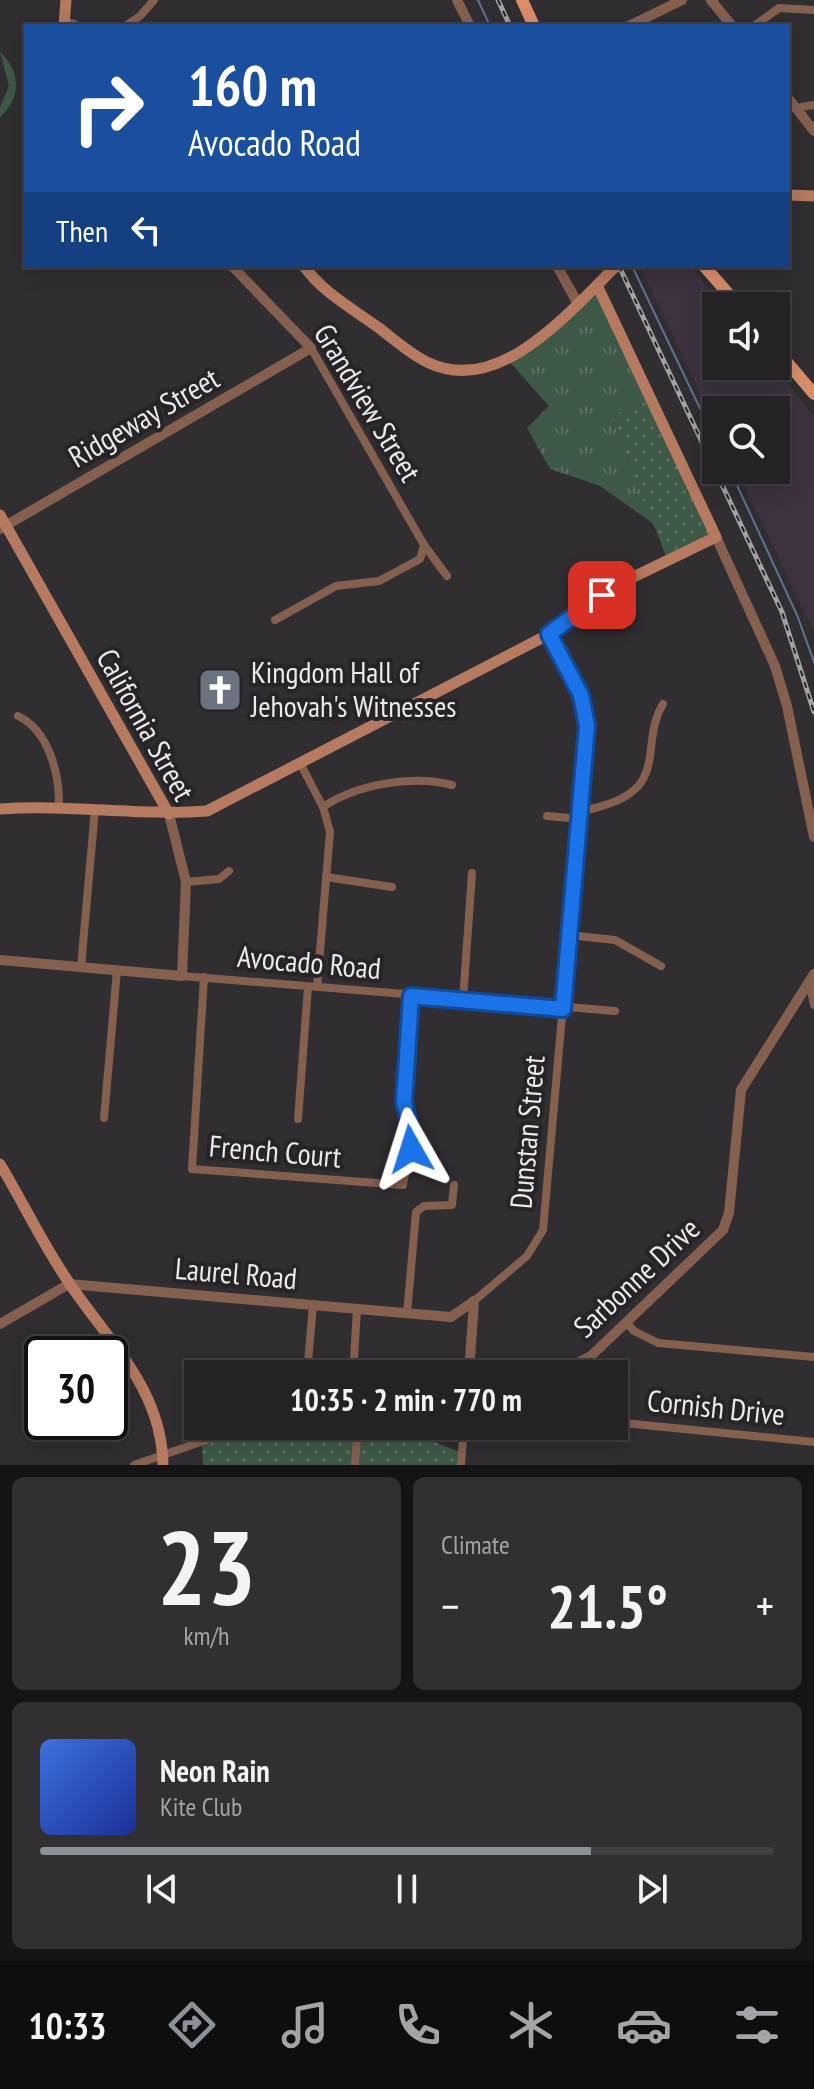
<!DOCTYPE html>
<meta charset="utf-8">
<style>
:root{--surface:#252226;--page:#312f32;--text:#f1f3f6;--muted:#a3a4a7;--line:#423f43;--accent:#8c9099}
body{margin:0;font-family:"PT Sans Narrow",sans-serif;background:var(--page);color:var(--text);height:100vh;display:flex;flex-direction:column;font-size:30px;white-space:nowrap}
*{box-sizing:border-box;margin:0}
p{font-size:26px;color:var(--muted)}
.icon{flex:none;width:44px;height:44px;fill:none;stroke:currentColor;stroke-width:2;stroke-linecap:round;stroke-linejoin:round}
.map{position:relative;height:1465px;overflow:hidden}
.details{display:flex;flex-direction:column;gap:12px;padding:12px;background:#141315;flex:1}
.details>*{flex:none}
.banner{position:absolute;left:24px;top:24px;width:766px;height:244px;border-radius:0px;box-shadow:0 4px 20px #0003,0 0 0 2px var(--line);background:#1a4fa0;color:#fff;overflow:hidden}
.buttons{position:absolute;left:702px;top:292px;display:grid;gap:16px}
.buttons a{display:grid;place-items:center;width:88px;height:88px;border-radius:0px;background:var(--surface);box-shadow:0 4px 20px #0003,0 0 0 2px var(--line);font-size:40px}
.speed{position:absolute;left:24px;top:1336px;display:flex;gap:16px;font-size:40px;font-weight:700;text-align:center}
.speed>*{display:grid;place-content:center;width:104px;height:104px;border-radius:50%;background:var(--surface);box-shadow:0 4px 20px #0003,0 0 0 2px var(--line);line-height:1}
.speed .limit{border:4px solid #111;border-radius:12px;background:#fff;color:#111}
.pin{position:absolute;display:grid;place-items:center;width:68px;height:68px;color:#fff;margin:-34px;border-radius:16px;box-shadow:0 4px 12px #0006}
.me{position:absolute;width:88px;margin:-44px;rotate:354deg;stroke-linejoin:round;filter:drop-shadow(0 0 6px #0008)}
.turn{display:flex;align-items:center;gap:28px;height:168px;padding:0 32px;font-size:36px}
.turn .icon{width:104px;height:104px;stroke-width:2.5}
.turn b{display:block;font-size:56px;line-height:68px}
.then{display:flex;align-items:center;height:76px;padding:0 32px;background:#0003;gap:16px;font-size:30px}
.big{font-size:60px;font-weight:800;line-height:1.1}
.details .tile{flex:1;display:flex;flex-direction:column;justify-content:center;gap:12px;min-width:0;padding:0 28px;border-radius:12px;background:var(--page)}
.details .dial{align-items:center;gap:0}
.dial b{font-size:104px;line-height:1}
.song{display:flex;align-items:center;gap:24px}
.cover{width:96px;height:96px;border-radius:12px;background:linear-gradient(135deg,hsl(220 70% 55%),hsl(230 70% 35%))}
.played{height:8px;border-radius:4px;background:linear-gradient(90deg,var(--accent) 75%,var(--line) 75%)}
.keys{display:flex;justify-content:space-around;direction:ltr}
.heat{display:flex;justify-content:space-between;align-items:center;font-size:44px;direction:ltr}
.details .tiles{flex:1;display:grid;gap:12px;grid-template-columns:1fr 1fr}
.tile:last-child{grid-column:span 2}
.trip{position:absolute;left:184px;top:1360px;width:444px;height:80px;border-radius:0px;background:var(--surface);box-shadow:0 4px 20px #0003,0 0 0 2px var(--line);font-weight:800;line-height:80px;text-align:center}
.tabs{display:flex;height:128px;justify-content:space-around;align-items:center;background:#0f0e0f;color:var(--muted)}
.tabs .icon{width:56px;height:56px}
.tabs .selected{color:var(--accent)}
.tabs b{font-size:36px;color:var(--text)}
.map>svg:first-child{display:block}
</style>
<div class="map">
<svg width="814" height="1465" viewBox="0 0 814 1465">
<defs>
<pattern id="grass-tufts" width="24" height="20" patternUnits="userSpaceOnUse" patternTransform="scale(2)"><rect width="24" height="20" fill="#3e5947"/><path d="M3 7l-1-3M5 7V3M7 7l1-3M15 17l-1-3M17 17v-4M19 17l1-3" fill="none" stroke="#5a7162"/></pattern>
<pattern id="park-dots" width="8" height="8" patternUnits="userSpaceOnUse" patternTransform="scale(2)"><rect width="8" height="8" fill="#3e5947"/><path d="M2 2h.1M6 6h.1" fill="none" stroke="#5a7162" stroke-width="1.8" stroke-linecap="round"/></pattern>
</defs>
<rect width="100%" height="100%" fill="#312e32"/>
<polygon fill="#3e3241" points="640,266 690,266 723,306 716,306 716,366 773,366 814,416 814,632 737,470 776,470 776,410 716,410 716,426"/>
<polygon fill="url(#grass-tufts)" points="597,285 651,399 611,416 654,524 600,486 550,469 527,428 549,406 509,361"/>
<g fill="url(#park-dots)">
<polygon points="651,399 716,538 668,561 611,416"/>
<polygon points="201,1426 395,1426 462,1453 461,1465 203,1465"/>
</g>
<path fill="#3e5947" d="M 0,52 C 21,71 22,98 0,117 L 0,107 L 9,86 Z"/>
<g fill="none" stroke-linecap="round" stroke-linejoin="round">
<g stroke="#5d7095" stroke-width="2">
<polyline points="478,0 490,26"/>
<polyline points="632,266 716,442"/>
<polyline points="730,470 797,615 814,662"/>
</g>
<g stroke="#85604f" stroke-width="8">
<polyline points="66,21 78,26"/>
<polyline points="125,26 140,16 154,0"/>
<polyline points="754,26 779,8 814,10"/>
<polyline points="795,108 814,105"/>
<polyline points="311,348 424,545 447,576"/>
<polyline points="275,620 336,586 379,581 420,559 424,546"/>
<path d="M 18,716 C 50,731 60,777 59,808"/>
<polyline points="301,765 323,807 330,832 317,987"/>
<path d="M 323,807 C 357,784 412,775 452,785"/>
<path d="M 580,810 C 591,811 601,806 611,803 C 667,783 640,742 663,704"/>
<polyline points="547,816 580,819"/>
<polyline points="326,877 392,887"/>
<polyline points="186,882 219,879 229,871"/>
<polyline points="569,935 615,940 661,966"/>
<polyline points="81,967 95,809"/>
<polyline points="182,976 615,1011"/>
<polyline points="204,977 192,1169 403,1185 412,1135 404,1102 411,996"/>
<polyline points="809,982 814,1005"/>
<polyline points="463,1000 472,873"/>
<polyline points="104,1118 117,970"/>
<polyline points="298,1119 308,987"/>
<path d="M 474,1301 L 527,1256 L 543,1230 L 587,734 C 587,697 566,666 549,634"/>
<polyline points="407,1313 416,1212 424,1206 452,1205 454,1185"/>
<polyline points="626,1322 634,1331 658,1343 814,1357"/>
<polyline points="307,1374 313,1305"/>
<polyline points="357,1374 354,1359 357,1309"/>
<polyline points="614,1422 814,1442"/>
<polyline points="355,1463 358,1426"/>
<polyline points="134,1465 212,1438 247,1430"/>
<polyline points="461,1465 464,1426"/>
</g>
<g stroke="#85604f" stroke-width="10">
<polyline points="457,0 470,26"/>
<polyline points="711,0 732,26"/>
<polyline points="629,26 682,0"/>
<polyline points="788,98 814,131"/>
<polyline points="557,266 577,302"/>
<polyline points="0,529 311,348 232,266"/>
<polyline points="716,537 775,666 787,706 814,837"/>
<polyline points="0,960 182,976 186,882 169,814"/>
<polyline points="0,1324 69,1284 451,1317 474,1301"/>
<polyline points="469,1374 474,1301"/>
<polyline points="558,1374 591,1356 723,1230 729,1213 741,1090 814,974"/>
</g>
<g stroke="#b57a5f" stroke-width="11">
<polyline points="64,26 66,0"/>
<polyline points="788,195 814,196"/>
<path d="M 304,266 C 322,292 353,309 379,328 C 395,340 411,355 429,363 C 500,396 569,312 616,266"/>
<polyline points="0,515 169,814"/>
<path d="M 0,809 C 69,804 138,816 207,811 L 561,628 L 619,584 L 716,537 L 597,285"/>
<path d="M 0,1164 C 24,1204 45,1249 72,1287 C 111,1344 162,1391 163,1465"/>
</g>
<g stroke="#d98e6a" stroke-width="12">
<polyline points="522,0 534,26"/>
<polyline points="704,266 739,306"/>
<polyline points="776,349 814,394"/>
</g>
<g stroke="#a4a2a5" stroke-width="5">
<g id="rail">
<polyline points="498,0 510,26"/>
<polyline points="619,266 782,612 814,712"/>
</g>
</g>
<use href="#rail" stroke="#272428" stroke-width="2" stroke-dasharray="6" stroke-linecap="butt"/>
</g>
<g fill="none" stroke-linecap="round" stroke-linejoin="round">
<g stroke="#114b97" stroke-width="20">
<polyline id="route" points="411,1149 412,1135 404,1102 411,996 563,1009 587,726 581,695 549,634 602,595"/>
</g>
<use href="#route" stroke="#1a73e8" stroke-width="14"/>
</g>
<defs>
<g id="church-square" transform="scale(2.3)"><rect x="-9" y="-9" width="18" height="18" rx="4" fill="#6b7280" stroke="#272428"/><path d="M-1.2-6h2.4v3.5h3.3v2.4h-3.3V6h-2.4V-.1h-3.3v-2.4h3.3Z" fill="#fff"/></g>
</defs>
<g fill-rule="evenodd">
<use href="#church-square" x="220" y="690"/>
</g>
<g text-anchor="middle" stroke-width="8" stroke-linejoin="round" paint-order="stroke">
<g font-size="30" fill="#eae9eb" stroke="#272428">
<text transform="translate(367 403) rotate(59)" y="10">Grandview Street</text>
<text transform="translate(144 418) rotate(-30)" y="10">Ridgeway Street</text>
<text transform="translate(145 725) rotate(61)" y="10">California Street</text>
<text transform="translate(309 963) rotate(5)" y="10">Avocado Road</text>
<text transform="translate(528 1132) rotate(-85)" y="10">Dunstan Street</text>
<text transform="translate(275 1152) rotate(5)" y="10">French Court</text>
<text transform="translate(236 1274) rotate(5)" y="10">Laurel Road</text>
<text transform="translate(637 1278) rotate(-43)" y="10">Sarbonne Drive</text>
<text transform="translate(716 1408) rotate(6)" y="10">Cornish Drive</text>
</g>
<g font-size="30" fill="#eae9eb" stroke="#272428" text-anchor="start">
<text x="251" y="683">Kingdom Hall of<tspan x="251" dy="34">Jehovah's Witnesses</tspan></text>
</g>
</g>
</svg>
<div class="buttons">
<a><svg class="icon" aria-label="sound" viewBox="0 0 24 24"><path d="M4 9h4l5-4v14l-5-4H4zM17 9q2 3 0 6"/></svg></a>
<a><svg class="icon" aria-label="search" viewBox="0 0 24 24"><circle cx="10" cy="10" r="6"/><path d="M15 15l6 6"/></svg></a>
</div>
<div class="speed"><div class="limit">30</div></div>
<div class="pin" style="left:602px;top:595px;background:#d93025"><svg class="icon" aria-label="arrive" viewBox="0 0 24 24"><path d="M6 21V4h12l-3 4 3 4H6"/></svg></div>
<svg class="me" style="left:411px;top:1149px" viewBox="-20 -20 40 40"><path d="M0-17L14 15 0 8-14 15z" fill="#1a73e8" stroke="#fff" stroke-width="4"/></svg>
<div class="trip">10:35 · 2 min · 770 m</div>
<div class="banner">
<div class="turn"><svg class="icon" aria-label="right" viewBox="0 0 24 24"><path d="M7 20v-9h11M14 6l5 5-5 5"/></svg><div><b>160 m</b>Avocado Road</div></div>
<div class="then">Then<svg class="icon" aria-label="left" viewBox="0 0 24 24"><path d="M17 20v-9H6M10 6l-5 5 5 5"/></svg></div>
</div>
</div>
<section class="details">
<div class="tiles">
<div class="tile dial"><b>23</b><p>km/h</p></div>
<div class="tile"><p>Climate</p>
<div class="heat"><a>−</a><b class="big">21.5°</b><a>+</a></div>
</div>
<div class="tile">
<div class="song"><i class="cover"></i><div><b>Neon Rain</b><p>Kite Club</p></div></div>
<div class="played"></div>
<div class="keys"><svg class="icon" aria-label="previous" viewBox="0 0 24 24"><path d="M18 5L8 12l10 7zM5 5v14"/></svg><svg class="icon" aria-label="pause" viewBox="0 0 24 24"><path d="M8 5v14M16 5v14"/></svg><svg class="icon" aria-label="next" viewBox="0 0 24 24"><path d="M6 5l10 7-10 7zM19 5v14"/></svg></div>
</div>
</div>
</section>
<nav class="tabs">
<b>10:33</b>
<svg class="icon selected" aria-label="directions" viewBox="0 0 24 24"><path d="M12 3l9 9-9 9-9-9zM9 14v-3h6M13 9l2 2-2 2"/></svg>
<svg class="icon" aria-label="music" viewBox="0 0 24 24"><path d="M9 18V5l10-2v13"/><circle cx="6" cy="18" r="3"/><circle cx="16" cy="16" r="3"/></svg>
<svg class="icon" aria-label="phone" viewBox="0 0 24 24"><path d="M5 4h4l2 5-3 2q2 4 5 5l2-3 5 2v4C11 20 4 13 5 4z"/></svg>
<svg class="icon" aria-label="climate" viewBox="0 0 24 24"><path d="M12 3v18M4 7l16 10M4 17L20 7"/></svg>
<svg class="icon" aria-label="car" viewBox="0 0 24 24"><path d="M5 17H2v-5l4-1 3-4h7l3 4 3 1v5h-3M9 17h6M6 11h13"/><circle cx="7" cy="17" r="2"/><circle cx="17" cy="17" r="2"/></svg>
<svg class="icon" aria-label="filters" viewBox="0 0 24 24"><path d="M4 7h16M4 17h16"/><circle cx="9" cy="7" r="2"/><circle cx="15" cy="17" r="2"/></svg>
</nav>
